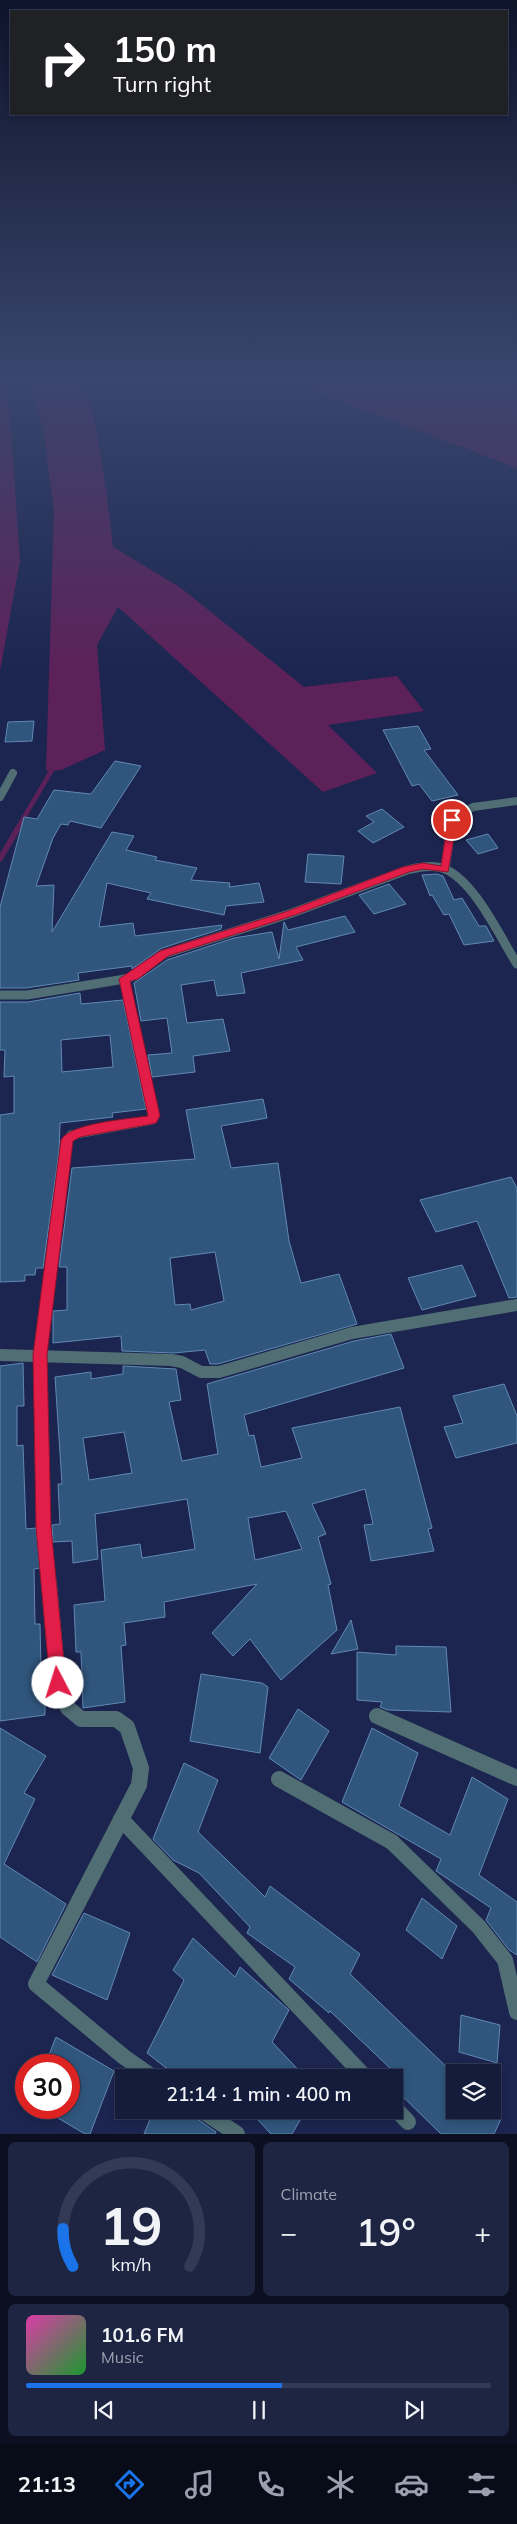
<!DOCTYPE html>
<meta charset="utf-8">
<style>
:root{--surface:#141c3b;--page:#1d2542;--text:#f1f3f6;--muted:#9da1af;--line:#333a55;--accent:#1a73e8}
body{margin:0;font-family:Mulish,sans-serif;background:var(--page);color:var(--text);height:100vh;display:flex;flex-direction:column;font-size:19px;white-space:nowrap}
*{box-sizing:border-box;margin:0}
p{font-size:16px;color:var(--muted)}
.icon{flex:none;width:28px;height:28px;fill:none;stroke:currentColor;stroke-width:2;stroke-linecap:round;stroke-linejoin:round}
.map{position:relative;height:2134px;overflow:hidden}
.sheet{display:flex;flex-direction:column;gap:8px;padding:8px;background:#0b0f20;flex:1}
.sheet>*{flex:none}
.hud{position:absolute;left:10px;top:10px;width:498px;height:105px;border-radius:0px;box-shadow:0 2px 8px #0003,0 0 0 1px var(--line);background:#202124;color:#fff;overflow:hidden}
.buttons{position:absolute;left:446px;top:2064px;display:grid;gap:10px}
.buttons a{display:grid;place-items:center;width:55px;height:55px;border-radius:0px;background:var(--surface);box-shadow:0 2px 8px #0003,0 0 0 1px var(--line);font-size:25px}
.speed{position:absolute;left:15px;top:2054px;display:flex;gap:10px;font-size:25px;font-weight:700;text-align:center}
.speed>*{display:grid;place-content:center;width:65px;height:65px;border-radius:50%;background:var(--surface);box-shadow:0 2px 8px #0003,0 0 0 1px var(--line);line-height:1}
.speed .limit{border:8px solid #d22;background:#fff;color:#111}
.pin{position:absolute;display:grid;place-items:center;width:42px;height:42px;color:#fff;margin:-21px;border:2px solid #fff;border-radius:50%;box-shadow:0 1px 5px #0007}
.me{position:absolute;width:55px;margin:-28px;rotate:355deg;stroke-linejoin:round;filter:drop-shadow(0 0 4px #0008)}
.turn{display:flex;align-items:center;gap:18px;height:105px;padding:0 20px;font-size:22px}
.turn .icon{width:65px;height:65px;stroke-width:2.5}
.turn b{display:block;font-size:35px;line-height:42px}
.big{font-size:38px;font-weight:600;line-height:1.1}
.sheet .widget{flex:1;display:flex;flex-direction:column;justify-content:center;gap:8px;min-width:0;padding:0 18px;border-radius:8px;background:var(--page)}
.sheet .dial{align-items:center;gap:0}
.dial svg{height:130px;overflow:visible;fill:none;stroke:var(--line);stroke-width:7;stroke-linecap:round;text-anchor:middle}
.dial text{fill:var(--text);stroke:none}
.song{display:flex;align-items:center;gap:15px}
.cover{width:60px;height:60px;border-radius:8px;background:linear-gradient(135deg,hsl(320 70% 55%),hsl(130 70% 35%))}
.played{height:5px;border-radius:2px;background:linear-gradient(90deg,var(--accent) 55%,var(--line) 55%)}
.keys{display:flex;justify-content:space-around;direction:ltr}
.heat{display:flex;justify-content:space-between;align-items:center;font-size:28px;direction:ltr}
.sheet .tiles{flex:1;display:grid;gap:8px;grid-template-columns:1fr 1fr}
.widget:last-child{grid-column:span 2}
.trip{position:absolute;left:115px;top:2069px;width:288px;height:50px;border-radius:0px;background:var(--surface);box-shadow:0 2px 8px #0003,0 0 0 1px var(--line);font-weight:600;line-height:50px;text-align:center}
.menu{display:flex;height:80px;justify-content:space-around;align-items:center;background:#080b18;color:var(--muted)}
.menu .icon{width:35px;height:35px}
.menu .selected{color:var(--accent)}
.menu b{font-size:22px;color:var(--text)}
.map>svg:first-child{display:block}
</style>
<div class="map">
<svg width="517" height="2134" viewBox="0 0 517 2134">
<rect width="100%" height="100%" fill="#1b254f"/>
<g fill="#5d2159">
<polygon points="0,378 4,378 9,401 20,561 0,671"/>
<polygon points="28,378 77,378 93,410 107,496 113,547 181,588 304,687 397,676 424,711 328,725 377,773 323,792 118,607 97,645 105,750 61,770 46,771 54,511 43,428"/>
<polygon points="279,378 517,378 517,468"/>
</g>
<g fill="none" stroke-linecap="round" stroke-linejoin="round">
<polyline stroke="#5d2159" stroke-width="4.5" points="17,829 52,770"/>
<polyline stroke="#5d2159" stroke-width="5.5" points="0,859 18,828"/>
</g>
<g fill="#30567d" stroke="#6189b3" fill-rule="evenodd">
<polygon points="34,721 32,741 5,742 8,722"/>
<polygon points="418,726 431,749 424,750 458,795 432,801 419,784 412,786 383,730"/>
<polygon points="115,761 141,766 101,828 70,821 68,825 61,824 53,838 36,886 54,885 52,932 112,832 134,836 126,850 157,857 155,860 197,868 191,880 230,883 229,887 259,883 264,902 226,906 224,915 147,899 151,893 107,883 99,927 133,923 135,936 222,925 221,929 162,948 132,969 132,966 78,973 79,980 26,988 0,988 0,907 24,817 37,819 54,790 91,794"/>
<polygon points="382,809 404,827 373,843 358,831 374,822 366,816"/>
<polygon points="488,834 498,848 478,854 466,840"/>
<polygon points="308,854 344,856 341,884 305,882"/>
<polygon points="437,874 443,876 454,900 462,898 479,926 486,926 494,941 464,945 449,914 444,915 432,895 430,896 422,875"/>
<polygon points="389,884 406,904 374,914 359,895"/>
<polygon points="345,916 355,932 296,947 303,960 241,973 245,993 217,996 214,980 181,985 187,1023 223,1019 230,1051 193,1056 195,1072 152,1077 148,1055 172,1053 167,1018 141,1021 134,983 167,960 234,938 272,932 279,959 284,922 288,930"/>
<path d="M 80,993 L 81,1004 L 123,1000 L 146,1109 L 112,1113 L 113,1117 L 60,1123 L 59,1152 L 43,1268 L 36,1268 L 35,1275 L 25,1275 L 25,1281 L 0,1282 L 0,1115 L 14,1113 L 14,1076 L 4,1077 L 5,1050 L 0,1050 L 0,1002 L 28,1002 ZM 110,1035 L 113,1067 L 62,1072 L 61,1040 Z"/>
<path d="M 263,1099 L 267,1118 L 221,1126 L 231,1168 L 278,1163 L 289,1241 L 301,1283 L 339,1274 L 357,1324 L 218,1364 L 210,1364 L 205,1350 L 174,1353 L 122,1351 L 121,1336 L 53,1343 L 53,1311 L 67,1310 L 67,1267 L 59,1267 L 72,1168 L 195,1159 L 186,1110 ZM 215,1252 L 224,1301 L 191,1310 L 190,1304 L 175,1305 L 170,1258 Z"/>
<polygon points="511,1177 517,1188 517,1297 509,1298 477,1221 436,1232 420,1200"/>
<polygon points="462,1265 476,1296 422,1310 408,1278"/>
<path d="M 391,1334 L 404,1368 L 244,1415 L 249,1436 L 254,1435 L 261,1467 L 302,1458 L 292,1428 L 400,1407 L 432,1528 L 428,1529 L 434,1551 L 371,1561 L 364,1525 L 373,1524 L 365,1489 L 312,1504 L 326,1534 L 318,1537 L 331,1584 L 328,1585 L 337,1630 L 281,1680 L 250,1639 L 233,1656 L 212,1633 L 257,1584 L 164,1602 L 165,1617 L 124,1623 L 126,1645 L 121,1646 L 125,1702 L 83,1708 L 81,1652 L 76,1652 L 74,1605 L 105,1601 L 101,1550 L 140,1544 L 142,1558 L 195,1549 L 187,1499 L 95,1514 L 98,1559 L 73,1563 L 72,1541 L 53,1542 L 52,1525 L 60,1524 L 58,1484 L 62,1484 L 55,1377 L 91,1372 L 91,1379 L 123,1374 L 123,1366 L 176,1369 L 181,1400 L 169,1402 L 182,1461 L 218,1454 L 207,1384 L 354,1341 ZM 124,1432 L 132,1473 L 89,1480 L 83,1438 ZM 286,1511 L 302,1549 L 255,1560 L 248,1518 Z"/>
<polygon points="23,1363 24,1406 17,1406 17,1446 23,1445 26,1529 36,1528 40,1568 34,1569 35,1624 40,1624 41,1668 45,1667 45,1715 0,1721 0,1366"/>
<polygon points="504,1384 517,1416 517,1443 456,1458 444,1427 463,1423 453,1396"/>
<polygon points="351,1620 358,1649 331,1654"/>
<polygon points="396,1646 446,1647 451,1712 388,1710 380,1707 382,1702 357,1700 357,1652 396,1655"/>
<polygon points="201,1674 262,1683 268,1687 260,1753 190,1741"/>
<polygon points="298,1709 329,1731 301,1780 269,1758"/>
<polygon points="0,1728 46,1756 24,1793 35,1799 4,1864 66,1904 37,1962 0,1937"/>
<polygon points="372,1728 418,1753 399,1806 450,1835 472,1777 508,1799 479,1875 517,1902 517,1955 509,1950 486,1920 491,1908 436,1871 441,1859 342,1802"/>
<polygon points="184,1763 218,1780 198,1832 265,1897 270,1886 360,1954 350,1974 455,2075 455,2110 492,2110 501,2119 494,2134 441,2134 394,2088 394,2078 388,2078 392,2070 330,2011 329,2013 289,1979 295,1967 247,1933 250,1927 199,1873 173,1860 153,1839"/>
<polygon points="422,1898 457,1926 442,1959 406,1930"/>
<polygon points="84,1913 130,1933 107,2000 52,1975"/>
<polygon points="193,1938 235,1977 240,1967 289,2010 272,2042 306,2078 179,2078 147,2053 184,1980 173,1970"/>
<polygon points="461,2015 500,2025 497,2063 459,2052"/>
<polygon points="56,2037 114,2071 90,2134 85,2134 41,2108 69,2108 69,2065 45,2065"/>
<polygon points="154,2110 191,2110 196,2118 216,2132 215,2134 144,2134"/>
<polygon points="249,2110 306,2110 292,2134 271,2134"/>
</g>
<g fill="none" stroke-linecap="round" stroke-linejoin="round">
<g stroke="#506e73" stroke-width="8">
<polyline points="0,797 13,773"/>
<polyline points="451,829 452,819 473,807 517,801"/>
</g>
<g stroke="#506e73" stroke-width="9">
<polyline points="445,869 451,828"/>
<path d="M 0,995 L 27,995 L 125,979 L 134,976 L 164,954 L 292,913 L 407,870 C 419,867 434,864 445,869 C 475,882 500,937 517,964"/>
<polyline points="65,1158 67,1140 71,1135 152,1120 154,1117 125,979"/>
</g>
<g stroke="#506e73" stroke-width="12">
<polyline points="0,1355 171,1360 182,1362 201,1372 219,1372 352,1333 517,1305"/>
<polyline points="49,1584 44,1527 40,1355 65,1157"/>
</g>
<g stroke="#506e73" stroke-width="16">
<polyline points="49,1583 58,1683 68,1708 81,1719 116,1719 127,1727 141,1768 139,1785 36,1984 124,2057 154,2078"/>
<polyline points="377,1716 517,1778"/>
<polyline points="279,1779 392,1842 479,1927 505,1960 517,2012"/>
<polyline points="121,1819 366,2078"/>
<polyline points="394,2107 408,2122"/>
<polyline points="201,2110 237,2134"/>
</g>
</g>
<linearGradient id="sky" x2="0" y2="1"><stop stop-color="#0f142b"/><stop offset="0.56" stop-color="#39466e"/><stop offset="1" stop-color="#39466e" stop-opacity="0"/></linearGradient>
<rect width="517" height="676" fill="url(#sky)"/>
<path fill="#e11d48" stroke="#92132f" d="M 452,817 L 457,820 L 448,872 L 423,869 L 409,872 L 295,915 L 168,956 L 138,979 L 130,981 L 160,1116 L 156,1123 L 152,1124 L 80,1137 L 73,1141 L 47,1355 L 51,1527 L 66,1683 L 64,1689 L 58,1691 L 52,1689 L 50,1683 L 36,1527 L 33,1355 L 61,1140 C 70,1123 128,1119 148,1116 L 119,979 L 160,951 L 288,911 L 403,867 L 423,863 L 441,866 L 448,820 Z"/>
</svg>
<div class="buttons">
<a><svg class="icon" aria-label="layers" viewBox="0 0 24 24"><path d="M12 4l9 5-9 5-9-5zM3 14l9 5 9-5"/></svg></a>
</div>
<div class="speed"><div class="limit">30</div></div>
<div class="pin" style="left:452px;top:820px;background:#d93025"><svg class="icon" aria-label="arrive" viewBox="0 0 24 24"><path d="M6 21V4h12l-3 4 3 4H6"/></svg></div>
<svg class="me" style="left:58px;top:1683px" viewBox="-20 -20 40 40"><circle r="19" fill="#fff"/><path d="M0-13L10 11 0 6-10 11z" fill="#e11d48"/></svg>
<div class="trip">21:14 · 1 min · 400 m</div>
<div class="hud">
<div class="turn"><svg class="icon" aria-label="right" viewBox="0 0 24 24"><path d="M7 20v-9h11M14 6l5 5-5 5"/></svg><div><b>150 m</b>Turn right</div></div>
</div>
</div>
<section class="sheet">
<div class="tiles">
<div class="widget dial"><svg viewBox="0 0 100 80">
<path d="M14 69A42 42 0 1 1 86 69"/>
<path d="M14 69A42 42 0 0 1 8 46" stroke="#1a73e8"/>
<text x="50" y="56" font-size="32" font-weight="700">19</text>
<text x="50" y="72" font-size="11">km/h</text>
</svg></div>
<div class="widget"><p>Climate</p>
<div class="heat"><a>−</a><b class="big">19°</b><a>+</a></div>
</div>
<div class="widget">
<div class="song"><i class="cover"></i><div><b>101.6 FM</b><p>Music</p></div></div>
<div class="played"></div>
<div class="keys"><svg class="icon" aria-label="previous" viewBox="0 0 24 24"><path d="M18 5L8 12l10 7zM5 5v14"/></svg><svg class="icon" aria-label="pause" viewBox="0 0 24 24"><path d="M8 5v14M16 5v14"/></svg><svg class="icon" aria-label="next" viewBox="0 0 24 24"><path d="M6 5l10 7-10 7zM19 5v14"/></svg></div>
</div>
</div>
</section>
<nav class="menu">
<b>21:13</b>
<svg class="icon selected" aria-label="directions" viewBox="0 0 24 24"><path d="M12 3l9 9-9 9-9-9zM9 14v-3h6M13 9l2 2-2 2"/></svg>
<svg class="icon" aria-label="music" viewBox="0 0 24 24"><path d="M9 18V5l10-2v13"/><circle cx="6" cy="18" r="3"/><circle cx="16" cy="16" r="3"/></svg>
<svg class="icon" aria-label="phone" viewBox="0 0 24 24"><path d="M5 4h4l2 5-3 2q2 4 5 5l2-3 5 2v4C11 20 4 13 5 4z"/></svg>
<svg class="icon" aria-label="climate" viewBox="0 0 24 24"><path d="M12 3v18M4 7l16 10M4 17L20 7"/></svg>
<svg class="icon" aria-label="car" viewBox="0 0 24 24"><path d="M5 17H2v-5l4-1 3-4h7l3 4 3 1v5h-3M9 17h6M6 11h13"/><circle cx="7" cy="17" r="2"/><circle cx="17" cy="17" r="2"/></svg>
<svg class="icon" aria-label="filters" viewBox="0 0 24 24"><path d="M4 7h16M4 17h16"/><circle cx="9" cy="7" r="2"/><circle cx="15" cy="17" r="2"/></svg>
</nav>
